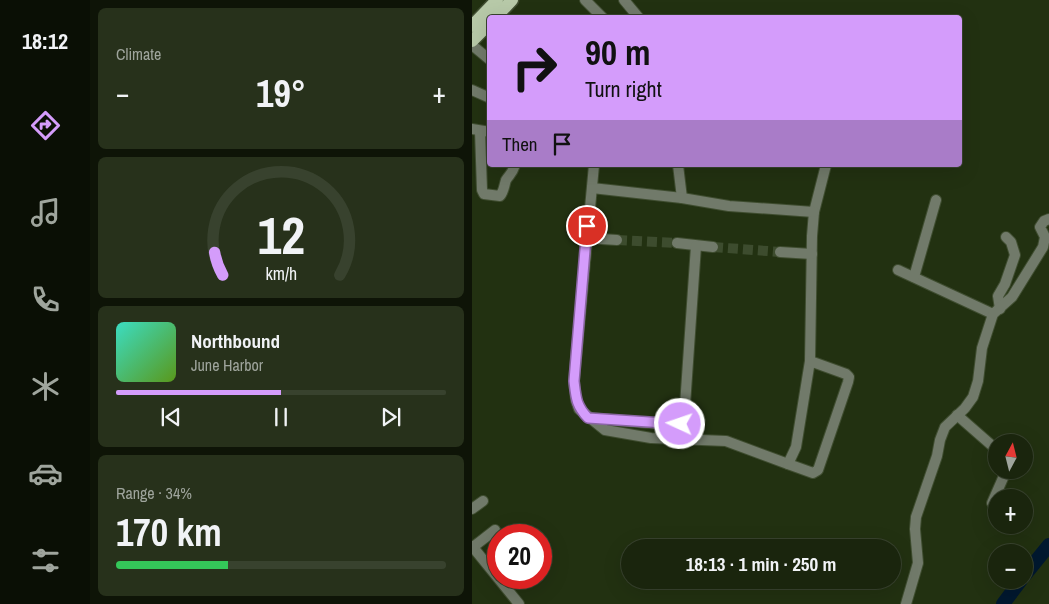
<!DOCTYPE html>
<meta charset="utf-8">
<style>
:root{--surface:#1a250d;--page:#27311b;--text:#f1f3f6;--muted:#9fa59d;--line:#38422e;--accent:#d49cfb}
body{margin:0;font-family:"Archivo Narrow",sans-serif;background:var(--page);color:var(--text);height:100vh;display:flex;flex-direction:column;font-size:19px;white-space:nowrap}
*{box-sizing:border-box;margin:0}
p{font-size:16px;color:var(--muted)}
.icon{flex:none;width:28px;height:28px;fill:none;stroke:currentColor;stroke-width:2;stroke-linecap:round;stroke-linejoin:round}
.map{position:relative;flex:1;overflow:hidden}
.details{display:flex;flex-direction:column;gap:8px;padding:8px;background:#0e1407;width:382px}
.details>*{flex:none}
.banner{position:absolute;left:15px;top:15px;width:475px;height:152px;border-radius:5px;box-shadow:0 5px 20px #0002,0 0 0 1px var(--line);background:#d49cfb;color:#111;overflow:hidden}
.needle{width:32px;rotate:7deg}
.buttons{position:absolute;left:516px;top:434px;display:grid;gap:10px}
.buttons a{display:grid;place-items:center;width:45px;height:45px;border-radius:50%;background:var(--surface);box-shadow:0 5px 20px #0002,0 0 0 1px var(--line);font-size:25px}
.speed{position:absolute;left:15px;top:524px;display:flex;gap:10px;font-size:25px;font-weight:700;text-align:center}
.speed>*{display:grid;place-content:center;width:65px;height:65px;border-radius:50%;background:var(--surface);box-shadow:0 5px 20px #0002,0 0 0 1px var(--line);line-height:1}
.speed .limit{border:8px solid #d22;background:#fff;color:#111}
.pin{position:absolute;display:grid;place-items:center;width:42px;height:42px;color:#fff;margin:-21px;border:2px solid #fff;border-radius:50%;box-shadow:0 1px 5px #0007}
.me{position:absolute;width:55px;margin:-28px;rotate:273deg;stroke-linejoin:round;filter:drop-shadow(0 0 4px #0008)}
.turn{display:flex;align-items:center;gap:18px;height:105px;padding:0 15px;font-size:22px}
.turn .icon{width:65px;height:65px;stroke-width:2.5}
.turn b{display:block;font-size:35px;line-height:42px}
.then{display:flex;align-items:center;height:48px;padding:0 15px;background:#0003;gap:10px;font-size:19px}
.big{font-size:38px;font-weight:800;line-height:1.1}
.details .tile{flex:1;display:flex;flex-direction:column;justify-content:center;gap:8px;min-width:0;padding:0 18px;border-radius:8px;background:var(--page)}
.details .dial{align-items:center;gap:0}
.dial svg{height:130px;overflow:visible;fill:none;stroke:var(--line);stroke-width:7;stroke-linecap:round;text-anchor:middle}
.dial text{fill:var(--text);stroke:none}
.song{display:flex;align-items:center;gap:15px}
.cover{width:60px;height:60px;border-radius:8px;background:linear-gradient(135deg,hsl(170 70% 55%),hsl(90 70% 35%))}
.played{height:5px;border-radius:2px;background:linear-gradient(90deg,var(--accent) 50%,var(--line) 50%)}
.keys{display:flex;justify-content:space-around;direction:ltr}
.heat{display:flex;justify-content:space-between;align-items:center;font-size:28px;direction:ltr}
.charge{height:8px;border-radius:4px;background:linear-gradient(90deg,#34c759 34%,var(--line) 0)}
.trip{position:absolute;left:149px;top:539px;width:280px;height:50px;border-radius:25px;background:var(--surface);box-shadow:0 5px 20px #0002,0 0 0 1px var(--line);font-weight:800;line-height:50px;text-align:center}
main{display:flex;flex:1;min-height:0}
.tab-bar{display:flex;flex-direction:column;width:90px;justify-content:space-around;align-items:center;background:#0a0f05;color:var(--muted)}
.tab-bar .icon{width:35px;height:35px}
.tab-bar .selected{color:var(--accent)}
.tab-bar b{font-size:22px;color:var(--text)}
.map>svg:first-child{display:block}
</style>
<main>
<nav class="tab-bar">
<b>18:12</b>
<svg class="icon selected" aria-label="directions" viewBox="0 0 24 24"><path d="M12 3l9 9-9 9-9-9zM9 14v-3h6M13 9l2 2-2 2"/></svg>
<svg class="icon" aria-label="music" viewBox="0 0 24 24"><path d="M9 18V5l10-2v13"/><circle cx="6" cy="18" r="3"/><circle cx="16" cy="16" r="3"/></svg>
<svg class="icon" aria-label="phone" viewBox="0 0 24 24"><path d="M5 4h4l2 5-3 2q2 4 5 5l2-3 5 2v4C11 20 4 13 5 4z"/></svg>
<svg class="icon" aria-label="climate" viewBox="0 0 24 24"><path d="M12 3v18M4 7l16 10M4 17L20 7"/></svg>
<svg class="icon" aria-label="car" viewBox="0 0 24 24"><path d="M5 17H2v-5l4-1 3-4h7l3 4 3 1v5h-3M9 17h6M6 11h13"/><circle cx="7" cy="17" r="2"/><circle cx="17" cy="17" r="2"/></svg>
<svg class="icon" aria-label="filters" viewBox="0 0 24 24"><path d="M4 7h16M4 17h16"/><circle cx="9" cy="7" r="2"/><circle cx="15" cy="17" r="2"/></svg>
</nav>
<section class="details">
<div class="tile"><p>Climate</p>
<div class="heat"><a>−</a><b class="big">19°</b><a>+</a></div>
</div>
<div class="tile dial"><svg viewBox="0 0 100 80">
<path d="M14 69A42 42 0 1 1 86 69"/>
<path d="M14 69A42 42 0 0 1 9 55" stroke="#d49cfb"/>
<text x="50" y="56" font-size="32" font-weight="700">12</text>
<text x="50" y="72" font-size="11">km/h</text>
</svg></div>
<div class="tile">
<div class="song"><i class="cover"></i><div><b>Northbound</b><p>June Harbor</p></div></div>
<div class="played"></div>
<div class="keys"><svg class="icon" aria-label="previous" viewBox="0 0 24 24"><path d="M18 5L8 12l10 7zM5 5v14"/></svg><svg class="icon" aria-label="pause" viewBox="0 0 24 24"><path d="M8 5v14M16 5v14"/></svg><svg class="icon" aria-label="next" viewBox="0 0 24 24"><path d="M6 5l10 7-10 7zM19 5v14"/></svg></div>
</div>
<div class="tile"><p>Range · 34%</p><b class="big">170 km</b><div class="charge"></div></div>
</section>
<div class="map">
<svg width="577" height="604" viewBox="0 0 577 604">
<rect width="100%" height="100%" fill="#223111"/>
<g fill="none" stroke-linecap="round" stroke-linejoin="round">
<g stroke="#01182f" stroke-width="14">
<polyline points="552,576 577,545"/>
<polyline points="531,604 549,580"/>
</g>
<g stroke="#3d4c2e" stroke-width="10" stroke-dasharray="10 5" stroke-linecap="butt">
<polyline points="145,240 205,243"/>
<polyline points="241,247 308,252"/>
</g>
<g stroke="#3f4d30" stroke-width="12">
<g id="minor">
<polyline points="113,0 131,18"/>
<polyline points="152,0 167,18"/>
<polyline points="0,45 18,60"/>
<polyline points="0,90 18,98"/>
<polyline points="0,129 18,132"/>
<path d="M 8,131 L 10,190 L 12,194 L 28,196 C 32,191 32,186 34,180 C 38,174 40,174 43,165"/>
<polyline points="122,165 102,381 104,400 107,409 133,430 179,438 254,441 316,464 324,447 338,361 340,236 342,212 354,165"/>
<polyline points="206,165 210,198"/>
<polyline points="120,188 210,198 257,206 342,212"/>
<polyline points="114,238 145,240"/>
<polyline points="205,243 241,247"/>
<polyline points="308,252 340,254"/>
<polyline points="426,270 521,314"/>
<polyline points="442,277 464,200"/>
<polyline points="528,309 526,296 533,284 543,255 539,242 534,237"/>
<polyline points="485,415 525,450"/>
<polyline points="117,418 202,425 208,424 212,420 224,246"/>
<polyline points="316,464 341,473 346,470 376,382 377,377 374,374 338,361"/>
<polyline points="520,503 531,478 531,470"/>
<polyline points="0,509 11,501"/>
<polyline points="0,546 47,604"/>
<polyline points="1,547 23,530"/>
<polyline points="434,604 446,563 443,529 444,517 465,456 468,440 473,427 493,408 501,397 506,381 510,348 521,314 540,297 571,247 573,237 568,227 572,221 577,219"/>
</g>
</g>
<g stroke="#3f4d30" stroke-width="15">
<g id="major">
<polyline points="23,18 40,0"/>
<polyline points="0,26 25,0"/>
<polyline points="0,41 18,23"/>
</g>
</g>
<use href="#minor" stroke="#717a6a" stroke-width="10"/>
<use href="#major" stroke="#b7c9a8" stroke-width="12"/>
</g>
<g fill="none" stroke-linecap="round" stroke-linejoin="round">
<g stroke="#8a65a3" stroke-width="12">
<path id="route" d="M 115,226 L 102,381 C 104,398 104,405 116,418 L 208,424"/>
</g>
<use href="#route" stroke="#d49cfb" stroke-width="9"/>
</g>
</svg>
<div class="buttons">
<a><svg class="needle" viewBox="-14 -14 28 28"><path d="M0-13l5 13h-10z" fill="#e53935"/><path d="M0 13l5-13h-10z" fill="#9fa59d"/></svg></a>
<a>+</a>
<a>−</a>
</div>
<div class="speed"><div class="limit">20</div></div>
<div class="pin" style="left:115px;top:226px;background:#d93025"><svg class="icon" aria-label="arrive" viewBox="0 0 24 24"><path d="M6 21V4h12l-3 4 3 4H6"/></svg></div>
<svg class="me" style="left:208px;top:424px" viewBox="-20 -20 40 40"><circle r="17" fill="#d49cfb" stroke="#fff" stroke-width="3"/><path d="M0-11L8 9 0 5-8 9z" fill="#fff"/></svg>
<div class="trip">18:13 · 1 min · 250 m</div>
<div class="banner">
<div class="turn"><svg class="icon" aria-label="right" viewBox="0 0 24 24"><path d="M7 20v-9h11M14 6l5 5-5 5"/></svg><div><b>90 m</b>Turn right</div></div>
<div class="then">Then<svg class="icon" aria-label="arrive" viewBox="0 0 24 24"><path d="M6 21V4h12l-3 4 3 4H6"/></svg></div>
</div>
</div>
</main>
